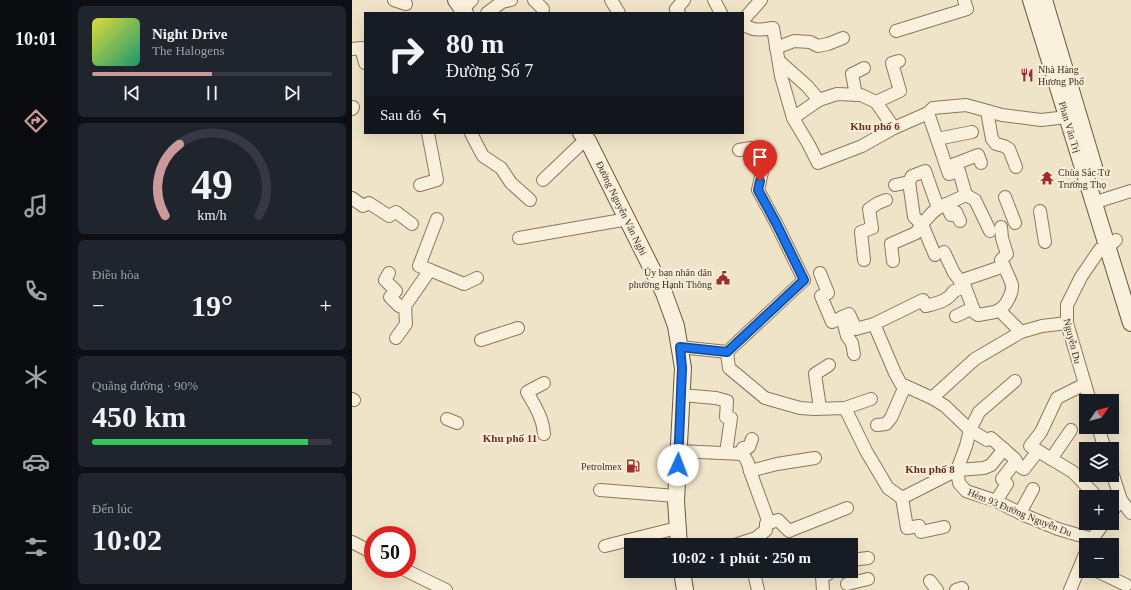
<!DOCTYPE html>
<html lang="vi">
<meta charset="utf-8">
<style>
:root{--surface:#171b24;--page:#20242c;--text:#f1f3f6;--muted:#9ea1a6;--line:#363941;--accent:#cc999b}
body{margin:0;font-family:"Times New Roman",serif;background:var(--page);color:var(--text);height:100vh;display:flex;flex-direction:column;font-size:15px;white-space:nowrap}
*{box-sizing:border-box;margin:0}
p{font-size:13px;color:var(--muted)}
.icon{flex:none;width:22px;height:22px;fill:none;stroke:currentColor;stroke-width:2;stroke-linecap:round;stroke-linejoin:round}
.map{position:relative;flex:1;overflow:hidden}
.drawer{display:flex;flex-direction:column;gap:6px;padding:6px;background:#0d0f14;width:280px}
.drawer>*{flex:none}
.banner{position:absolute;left:12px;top:12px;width:380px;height:122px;border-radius:0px;box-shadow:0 4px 16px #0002;background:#171b24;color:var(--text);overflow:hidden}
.needle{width:26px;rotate:55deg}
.controls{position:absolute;left:727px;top:394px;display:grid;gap:8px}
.controls a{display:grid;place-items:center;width:40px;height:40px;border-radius:0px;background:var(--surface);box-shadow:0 4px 16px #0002;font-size:20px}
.speed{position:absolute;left:12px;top:526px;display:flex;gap:8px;font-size:20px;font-weight:700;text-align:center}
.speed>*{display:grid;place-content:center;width:52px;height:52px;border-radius:50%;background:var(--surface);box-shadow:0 4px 16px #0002;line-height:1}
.speed .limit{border:6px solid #d22;background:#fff;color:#111}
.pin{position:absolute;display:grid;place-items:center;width:34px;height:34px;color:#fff;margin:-41px -17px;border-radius:50% 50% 50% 0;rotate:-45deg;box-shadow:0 0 4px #0007}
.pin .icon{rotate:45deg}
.me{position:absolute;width:44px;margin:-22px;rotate:2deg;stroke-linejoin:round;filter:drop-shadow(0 0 3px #0008)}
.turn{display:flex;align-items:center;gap:14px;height:84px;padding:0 16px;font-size:18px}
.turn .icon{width:52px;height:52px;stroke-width:2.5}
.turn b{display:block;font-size:28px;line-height:34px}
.then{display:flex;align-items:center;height:38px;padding:0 16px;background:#0003;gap:8px;font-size:15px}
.big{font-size:30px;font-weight:700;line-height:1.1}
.drawer .tile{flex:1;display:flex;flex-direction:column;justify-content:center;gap:6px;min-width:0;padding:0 14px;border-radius:6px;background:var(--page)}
.drawer .dial{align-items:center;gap:0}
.dial svg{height:104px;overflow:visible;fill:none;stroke:var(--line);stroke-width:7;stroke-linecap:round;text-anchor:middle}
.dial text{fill:var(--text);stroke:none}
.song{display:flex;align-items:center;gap:12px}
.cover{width:48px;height:48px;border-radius:6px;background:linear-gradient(135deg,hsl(60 70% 55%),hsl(160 70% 35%))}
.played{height:4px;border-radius:2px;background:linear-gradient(90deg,var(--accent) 50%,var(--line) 50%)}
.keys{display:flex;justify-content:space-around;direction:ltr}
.heat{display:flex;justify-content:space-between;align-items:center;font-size:22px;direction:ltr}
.charge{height:6px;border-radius:3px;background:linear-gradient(90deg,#34c759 90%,var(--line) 0)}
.trip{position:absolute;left:272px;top:538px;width:234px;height:40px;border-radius:0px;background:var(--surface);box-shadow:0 4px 16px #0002;font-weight:700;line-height:40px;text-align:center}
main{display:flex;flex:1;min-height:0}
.tabs{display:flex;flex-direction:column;width:72px;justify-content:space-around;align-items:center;background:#090b0e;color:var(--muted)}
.tabs .icon{width:28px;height:28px}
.tabs .on{color:var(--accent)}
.tabs b{font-size:18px;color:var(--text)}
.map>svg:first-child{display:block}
</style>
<main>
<nav class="tabs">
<b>10:01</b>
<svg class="icon on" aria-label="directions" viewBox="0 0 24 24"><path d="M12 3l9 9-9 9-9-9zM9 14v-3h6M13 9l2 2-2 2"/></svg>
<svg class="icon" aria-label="music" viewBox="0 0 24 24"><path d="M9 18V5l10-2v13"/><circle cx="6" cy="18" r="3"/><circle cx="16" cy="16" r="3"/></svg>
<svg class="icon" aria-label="phone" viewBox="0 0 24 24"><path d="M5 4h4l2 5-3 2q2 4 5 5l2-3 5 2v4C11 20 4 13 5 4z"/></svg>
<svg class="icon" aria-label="climate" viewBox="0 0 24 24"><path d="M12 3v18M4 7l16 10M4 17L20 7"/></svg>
<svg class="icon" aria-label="car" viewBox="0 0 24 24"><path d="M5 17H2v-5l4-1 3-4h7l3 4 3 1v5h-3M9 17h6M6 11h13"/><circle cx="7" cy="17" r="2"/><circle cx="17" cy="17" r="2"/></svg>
<svg class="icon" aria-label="filters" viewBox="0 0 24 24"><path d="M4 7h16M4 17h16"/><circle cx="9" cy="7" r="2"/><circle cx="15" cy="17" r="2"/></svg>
</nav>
<section class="drawer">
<div class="tile">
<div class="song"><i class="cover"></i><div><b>Night Drive</b><p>The Halogens</p></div></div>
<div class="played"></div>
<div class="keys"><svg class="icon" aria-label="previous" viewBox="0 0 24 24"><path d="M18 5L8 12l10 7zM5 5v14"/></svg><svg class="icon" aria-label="pause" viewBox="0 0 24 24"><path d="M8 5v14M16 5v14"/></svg><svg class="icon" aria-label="next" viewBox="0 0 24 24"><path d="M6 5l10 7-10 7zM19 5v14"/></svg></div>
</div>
<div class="tile dial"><svg viewBox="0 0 100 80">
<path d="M14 69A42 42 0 1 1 86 69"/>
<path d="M14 69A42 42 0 0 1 25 14" stroke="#cc999b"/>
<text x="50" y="56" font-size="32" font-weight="700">49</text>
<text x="50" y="72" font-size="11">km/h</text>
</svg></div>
<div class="tile"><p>Điều hòa</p>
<div class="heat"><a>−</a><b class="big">19°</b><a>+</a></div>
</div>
<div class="tile"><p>Quãng đường · 90%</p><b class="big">450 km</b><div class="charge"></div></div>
<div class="tile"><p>Đến lúc</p><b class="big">10:02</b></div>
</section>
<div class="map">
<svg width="779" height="590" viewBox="0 0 779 590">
<rect width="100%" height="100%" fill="#f0e4c8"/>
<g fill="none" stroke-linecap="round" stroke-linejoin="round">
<g stroke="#8d765c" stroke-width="14">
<g id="minor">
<polyline points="42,0 54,4"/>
<polyline points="182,0 191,9"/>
<polyline points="259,0 267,13"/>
<polyline points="362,0 369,13"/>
<polyline points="110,9 120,0"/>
<polyline points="135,13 150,2 159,0"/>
<polyline points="327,13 324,9 332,0"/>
<polyline points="391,20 409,0"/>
<path d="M 391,26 C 395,26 397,27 401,29 C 407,30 415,29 421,28 L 429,76 L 441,118 L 457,145 L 466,163 L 510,146 L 542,128 L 576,113 L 581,108 L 614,105 L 650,115 L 689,120 L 715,117"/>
<polyline points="544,31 615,9 612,0"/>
<polyline points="424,48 442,41 458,42 466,46 476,44 491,38"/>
<polyline points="0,49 9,48 13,63"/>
<polyline points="427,61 455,86 467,100"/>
<polyline points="504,95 500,74 512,68"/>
<polyline points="524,102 542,128"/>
<polyline points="0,109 1,107"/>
<polyline points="635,111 640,139 644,144 652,146 657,149 664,167"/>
<polyline points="576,113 597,174 607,171 614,195 623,200 638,231"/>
<polyline points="441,118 467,100 485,94 509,95 524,102 548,91 540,63 547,61"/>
<polyline points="119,133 124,143 131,156 149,168 159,183 178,200"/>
<polyline points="585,139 620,132"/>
<polyline points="595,167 626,155 629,163"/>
<polyline points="191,180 234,139"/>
<polyline points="68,185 85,180 76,133"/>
<polyline points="543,185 557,182 560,176 573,171 586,208"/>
<polyline points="653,197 663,223"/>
<polyline points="0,198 11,206 17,203 37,216 44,212 60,224"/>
<polyline points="741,203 779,191"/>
<polyline points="594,204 599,215 604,212 608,221"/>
<polyline points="688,211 693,242"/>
<path d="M 649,227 L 650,238 L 655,254 L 649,260 C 652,267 658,278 660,285 C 661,293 654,306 647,310 L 669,332"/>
<polyline points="167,238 276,219"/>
<polyline points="592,252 602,273 613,287 621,308 604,316"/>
<polyline points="583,255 570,224 580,213 586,208 614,195"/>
<polyline points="512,260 509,232 520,228 517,209 526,203 534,200"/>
<polyline points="541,261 539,244 564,233 570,224 562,217 557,182"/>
<polyline points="78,270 67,266 85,219"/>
<polyline points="37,273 33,280 44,291 38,297 47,306 53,306"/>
<polyline points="468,273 476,293 469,296 480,322 497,314 504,329 522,324 543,373 549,384 580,398 593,406 618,430 635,440 639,438 663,459 665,464 672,469 686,451"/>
<polyline points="608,281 652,266"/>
<polyline points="621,308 623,313 626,315 643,312 647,310"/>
<polyline points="490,317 495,336 500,343 502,354"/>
<path d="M 522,324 L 571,300 L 574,306 C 585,303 596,301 602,291 L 613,287"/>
<polyline points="44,338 54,324 53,306 78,270 112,284 125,278"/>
<polyline points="129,340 166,328"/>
<polyline points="328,347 375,352 452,280 424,223 406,190 410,172 399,148 387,150"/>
<polyline points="375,352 377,368 413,398 448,408 462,409 493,408 514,451 536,488 550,498"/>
<polyline points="663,381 627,412 618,430 614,446 605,470 607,483 614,491 644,501 672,515 706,529 740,539"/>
<polyline points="733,384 705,398 689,432 678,446 721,472 745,497"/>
<polyline points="329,395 364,398 375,401 374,417 379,418 374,453"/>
<polyline points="580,398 623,359 669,332 690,326 715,323"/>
<polyline points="0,399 2,400"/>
<polyline points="738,401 715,323 715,305 729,277 748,249 756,247 764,240"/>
<polyline points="468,408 463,374 477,365"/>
<polyline points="493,408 519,399"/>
<polyline points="95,419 105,423"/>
<polyline points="525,425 534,424 539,418 553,386"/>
<polyline points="746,427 753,449"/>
<path d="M 192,434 C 191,418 183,406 175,392 L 192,383"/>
<polyline points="326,451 391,454 396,463 398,471 425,464 463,458"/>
<polyline points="388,454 391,448 397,447 400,439"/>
<polyline points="699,459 719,430"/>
<polyline points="398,471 417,523"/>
<polyline points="760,472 769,500 779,513"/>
<polyline points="248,490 324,496"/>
<polyline points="644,501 655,484 650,479 664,461"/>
<polyline points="760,511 769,500"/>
<polyline points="668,513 681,489"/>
<polyline points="592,527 569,532 567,526 555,528 550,498 605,470 632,468 639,465 652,449"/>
<polyline points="0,542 21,553"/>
<polyline points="383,545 404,538 414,530 414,524 426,520 437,531 495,508"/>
<polyline points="737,545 740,539 752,523"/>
<polyline points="253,546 325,528"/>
<polyline points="499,560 516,558"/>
<polyline points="51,569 94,590"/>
<polyline points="745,571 774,585"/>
<polyline points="402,573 406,590"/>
<polyline points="578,581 585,590"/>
<polyline points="495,584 516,579"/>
<polyline points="471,590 470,576 476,574 475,571"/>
<polyline points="604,590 610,588"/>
<polyline points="718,590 734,552"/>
</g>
</g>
<g stroke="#6f573f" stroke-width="18">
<g id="secondary">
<polyline points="104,0 113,13"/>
<polyline points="679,0 779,323"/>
<polyline points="692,0 742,167"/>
<polyline points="229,133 236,141 312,293 324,326 331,368 324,501 327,545"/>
<polyline points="330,571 333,590"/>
</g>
</g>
<use href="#minor" stroke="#faf1dc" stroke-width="12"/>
<use href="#secondary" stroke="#faf1dc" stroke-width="16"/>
</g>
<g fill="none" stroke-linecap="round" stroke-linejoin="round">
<g stroke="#114b97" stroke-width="10">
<polyline id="route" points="326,465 330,368 328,347 375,352 452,280 424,223 406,190 408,181"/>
</g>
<use href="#route" stroke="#1a73e8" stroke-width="7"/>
</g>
<defs>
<g id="restaurant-bare" transform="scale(1.08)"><path d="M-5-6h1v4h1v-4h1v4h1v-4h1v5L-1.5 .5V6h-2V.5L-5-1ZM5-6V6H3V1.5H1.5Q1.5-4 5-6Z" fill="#9e2a2b" stroke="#f7eed8" stroke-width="2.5" paint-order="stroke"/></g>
<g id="temple-bare" transform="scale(1.08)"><path d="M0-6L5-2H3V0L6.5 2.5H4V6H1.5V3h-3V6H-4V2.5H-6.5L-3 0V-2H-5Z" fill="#9e2a2b" stroke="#f7eed8" stroke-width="2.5" paint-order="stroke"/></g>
<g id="civic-bare" transform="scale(1.08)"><path d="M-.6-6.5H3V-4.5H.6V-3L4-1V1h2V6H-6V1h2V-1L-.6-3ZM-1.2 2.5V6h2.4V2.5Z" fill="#9e2a2b" stroke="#f7eed8" stroke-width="2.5" paint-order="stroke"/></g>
<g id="fuel-bare" transform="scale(1.08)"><path d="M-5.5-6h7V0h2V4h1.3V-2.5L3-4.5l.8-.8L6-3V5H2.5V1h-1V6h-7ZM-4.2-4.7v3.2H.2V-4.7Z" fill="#9e2a2b" stroke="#f7eed8" stroke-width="2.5" paint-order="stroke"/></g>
</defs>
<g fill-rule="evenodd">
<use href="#restaurant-bare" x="675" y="75"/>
<use href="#temple-bare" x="695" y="178"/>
<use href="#civic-bare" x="371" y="278"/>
<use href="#fuel-bare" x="281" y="466"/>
</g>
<g text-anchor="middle" stroke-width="4" stroke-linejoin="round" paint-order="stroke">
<g font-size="10" fill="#3d2e20" stroke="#f7eed8" text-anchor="start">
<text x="686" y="73">Nhà Hàng<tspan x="686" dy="12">Hương Phố</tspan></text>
<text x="706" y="176">Chùa Sắc Tứ<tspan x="706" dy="12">Trường Thọ</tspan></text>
<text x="360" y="276" text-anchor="end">Ủy ban nhân dân<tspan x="360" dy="12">phường Hạnh Thông</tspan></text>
<text x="270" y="470" text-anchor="end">Petrolmex</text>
</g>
<g font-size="10" fill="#3d2e20" stroke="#f7eed8">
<text transform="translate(718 127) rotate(73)" y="4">Phan Văn Trị</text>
<text transform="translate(270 208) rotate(64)" y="4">Đường Nguyễn Văn Nghi</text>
<text transform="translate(721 341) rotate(76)" y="4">Nguyễn Du</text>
<text transform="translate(668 512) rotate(22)" y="4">Hẻm 93 Đường Nguyễn Du</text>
</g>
<g font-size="11" font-weight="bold" fill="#6b2e1e" stroke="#f7eed8">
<text x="523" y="130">Khu phố 6</text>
<text x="158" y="442">Khu phố 11</text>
<text x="578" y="473">Khu phố 8</text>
</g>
</g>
</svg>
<div class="controls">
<a><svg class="needle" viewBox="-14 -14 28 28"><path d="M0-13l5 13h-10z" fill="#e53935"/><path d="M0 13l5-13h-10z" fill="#9ea1a6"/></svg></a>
<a><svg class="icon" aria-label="layers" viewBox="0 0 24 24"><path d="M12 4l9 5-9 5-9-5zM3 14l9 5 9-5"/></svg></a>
<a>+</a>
<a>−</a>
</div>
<div class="speed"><div class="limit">50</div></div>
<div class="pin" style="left:408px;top:181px;background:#d93025"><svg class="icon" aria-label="arrive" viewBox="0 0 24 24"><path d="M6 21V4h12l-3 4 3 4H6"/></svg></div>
<svg class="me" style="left:326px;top:465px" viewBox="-20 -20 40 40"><circle r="19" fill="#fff"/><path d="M0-13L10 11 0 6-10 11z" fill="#1a73e8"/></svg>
<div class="trip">10:02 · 1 phút · 250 m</div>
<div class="banner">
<div class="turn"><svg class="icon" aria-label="right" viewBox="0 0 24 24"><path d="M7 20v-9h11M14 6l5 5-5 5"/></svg><div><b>80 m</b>Đường Số 7</div></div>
<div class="then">Sau đó<svg class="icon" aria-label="left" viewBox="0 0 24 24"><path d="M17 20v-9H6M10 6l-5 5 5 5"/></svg></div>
</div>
</div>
</main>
